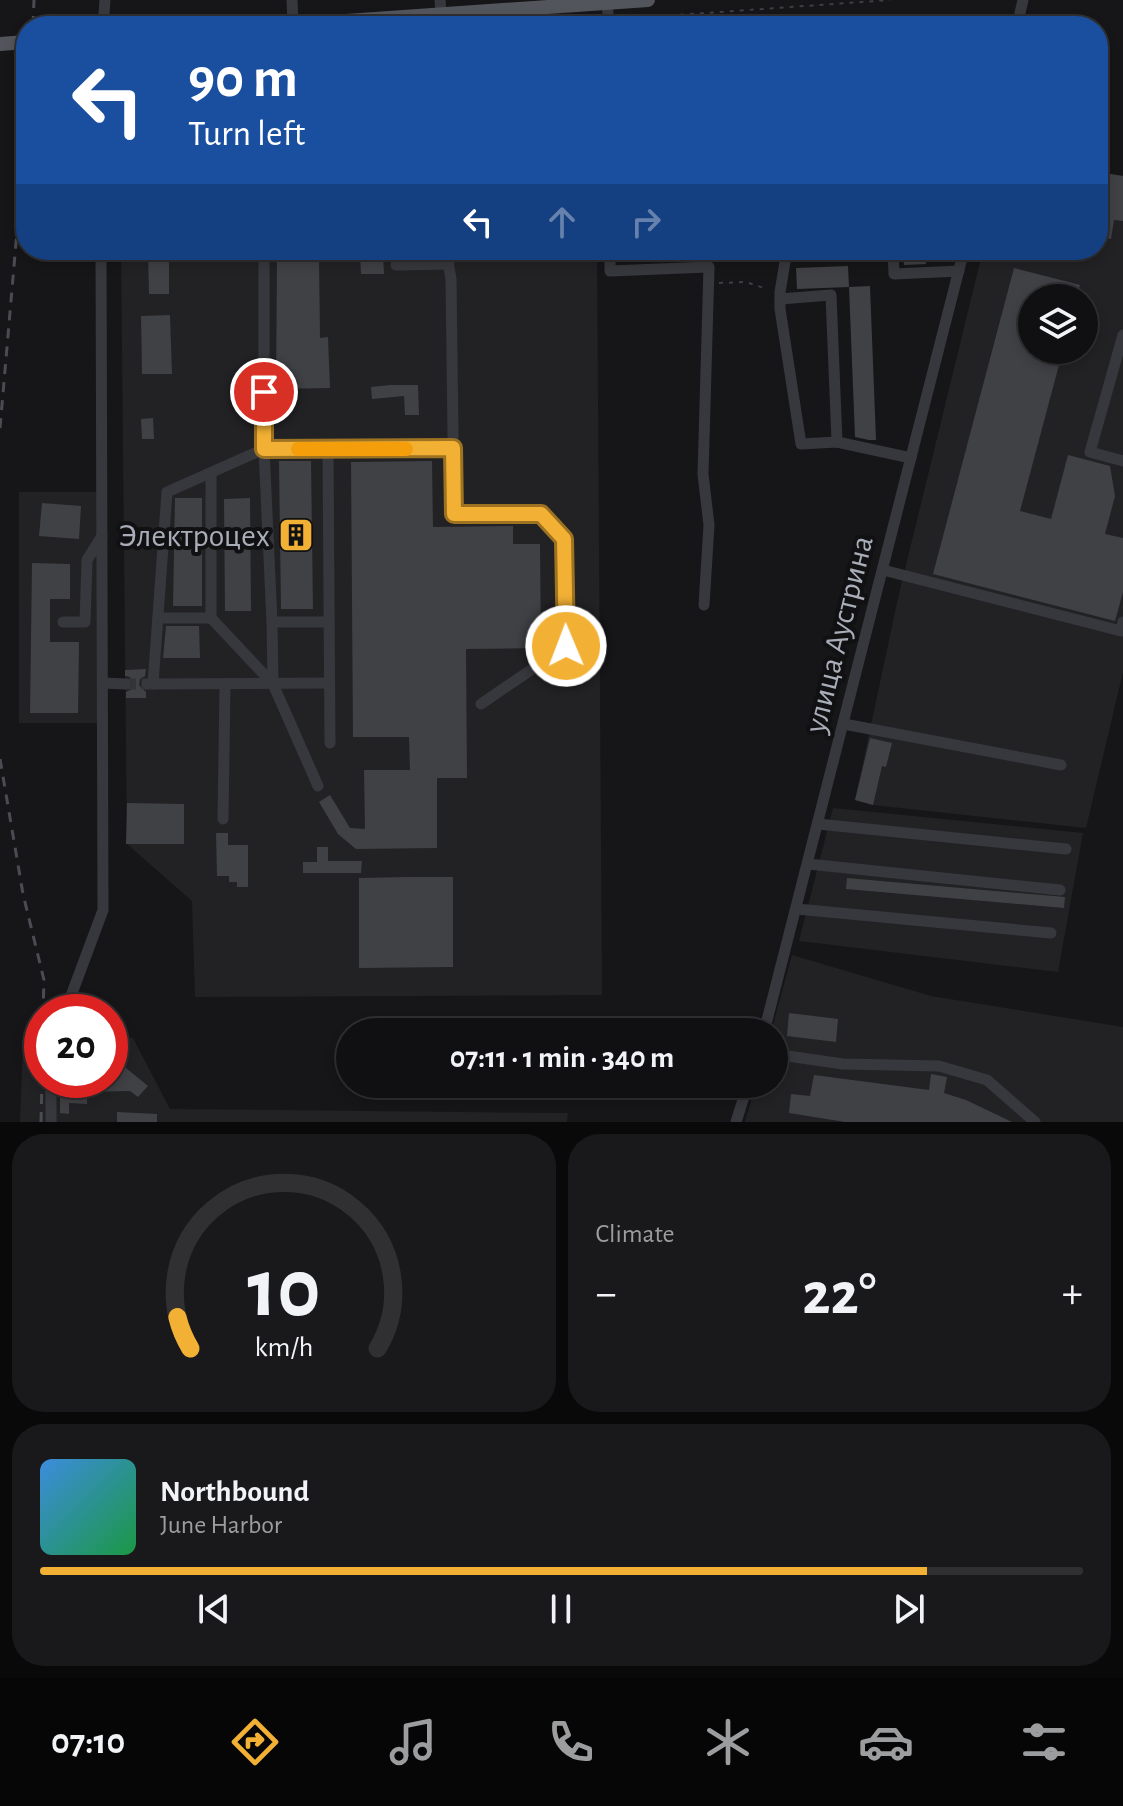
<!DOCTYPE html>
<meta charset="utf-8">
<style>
:root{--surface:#101012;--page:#19191b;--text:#f1f3f6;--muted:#9c9d9f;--line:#303032;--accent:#f2b134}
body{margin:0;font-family:"Alegreya Sans",sans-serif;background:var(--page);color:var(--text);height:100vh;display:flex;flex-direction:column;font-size:30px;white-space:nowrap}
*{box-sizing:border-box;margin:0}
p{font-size:26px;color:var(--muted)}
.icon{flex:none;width:44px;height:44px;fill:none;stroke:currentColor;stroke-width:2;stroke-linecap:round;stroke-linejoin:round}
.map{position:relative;height:1122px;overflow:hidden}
.details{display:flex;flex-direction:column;gap:12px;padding:12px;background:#09090a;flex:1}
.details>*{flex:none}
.top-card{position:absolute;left:16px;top:16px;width:1092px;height:244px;border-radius:32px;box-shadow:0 4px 12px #0003,0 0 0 2px var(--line);background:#1a4fa0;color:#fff;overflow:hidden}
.controls{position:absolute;left:1018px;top:284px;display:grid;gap:16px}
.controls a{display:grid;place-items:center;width:80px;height:80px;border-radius:50%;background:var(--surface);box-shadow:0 4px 12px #0003,0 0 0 2px var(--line);font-size:40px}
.speed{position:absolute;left:24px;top:994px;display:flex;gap:16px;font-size:40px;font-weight:700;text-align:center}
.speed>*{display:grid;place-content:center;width:104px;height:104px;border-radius:50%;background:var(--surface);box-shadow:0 4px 12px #0003,0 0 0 2px var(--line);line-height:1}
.speed .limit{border:12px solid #d22;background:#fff;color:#111}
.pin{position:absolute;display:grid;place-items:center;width:68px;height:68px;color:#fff;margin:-34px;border:4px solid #fff;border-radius:50%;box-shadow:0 2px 8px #0007}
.me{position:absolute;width:88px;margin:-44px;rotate:359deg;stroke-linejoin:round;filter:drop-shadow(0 0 6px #0008)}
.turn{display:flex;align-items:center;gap:28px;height:168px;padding:0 40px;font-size:36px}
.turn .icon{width:104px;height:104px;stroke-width:2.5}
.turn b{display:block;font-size:56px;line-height:68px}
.lanes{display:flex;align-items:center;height:76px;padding:0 40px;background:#0003;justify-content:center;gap:40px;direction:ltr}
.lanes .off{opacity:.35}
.big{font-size:60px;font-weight:600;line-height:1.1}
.details .widget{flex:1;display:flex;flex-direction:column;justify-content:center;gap:12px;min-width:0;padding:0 28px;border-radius:32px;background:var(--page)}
.details .dial{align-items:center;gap:0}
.dial svg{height:208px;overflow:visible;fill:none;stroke:var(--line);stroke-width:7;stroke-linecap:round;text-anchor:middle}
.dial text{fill:var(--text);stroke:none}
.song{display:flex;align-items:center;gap:24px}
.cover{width:96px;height:96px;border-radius:12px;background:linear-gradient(135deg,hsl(210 70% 55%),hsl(140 70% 35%))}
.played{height:8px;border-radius:4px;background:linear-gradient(90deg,var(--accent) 85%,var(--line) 85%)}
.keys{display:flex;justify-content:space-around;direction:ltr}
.heat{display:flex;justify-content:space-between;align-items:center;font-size:44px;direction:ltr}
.details .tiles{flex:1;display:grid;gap:12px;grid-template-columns:1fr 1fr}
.widget:last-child{grid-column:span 2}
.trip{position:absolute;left:336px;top:1018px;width:452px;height:80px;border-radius:40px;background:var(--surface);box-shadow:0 4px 12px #0003,0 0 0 2px var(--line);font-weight:600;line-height:80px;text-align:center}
.menu{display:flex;height:128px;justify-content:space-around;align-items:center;background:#060607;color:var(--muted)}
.menu .icon{width:56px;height:56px}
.menu .current{color:var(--accent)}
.menu b{font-size:36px;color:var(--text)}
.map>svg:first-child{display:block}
</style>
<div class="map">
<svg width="1123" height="1122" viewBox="0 0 1123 1122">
<rect width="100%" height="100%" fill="#161618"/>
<g fill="#222225" fill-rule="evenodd">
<path d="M 1098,172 L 1123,176 L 1123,672 L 1086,828 L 873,805 L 855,800 L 898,598 L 983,250 L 1098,250 ZM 1032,298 L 1084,298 L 1084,350 L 1032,350 Z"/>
<polygon points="121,250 597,250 602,995 195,997 192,901 127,844"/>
<rect x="19" y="492" width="78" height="231"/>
<polygon points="833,808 1083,833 1058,972 799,941"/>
<polygon points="792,955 931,996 1123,1027 1123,1122 745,1122 756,1084 774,1084 774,1032 771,1032"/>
<polygon points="133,1038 170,1109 568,1113 567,1122 20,1122 23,1043 42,1042 42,1080 110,1080 110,1039"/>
</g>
<g fill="#404145">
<polygon points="1098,172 1123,176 1123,221 1114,220 1111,239 1098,237"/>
<polygon points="148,250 169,250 169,294 149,294"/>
<polygon points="363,250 374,250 374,255 383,255 384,274 361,274 360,255 363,255"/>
<polygon points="618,250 702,250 703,259 618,262"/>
<polygon points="903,250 925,250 926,264 904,265"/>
<polygon points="319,259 320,338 328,337 330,388 276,389 277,262"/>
<polygon points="848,266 849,287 797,289 796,268"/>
<polygon points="1014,268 1080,285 1076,298 1032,298 1032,350 1063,350 1020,511 1051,519 1068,455 1110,466 1115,496 1105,534 1123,538 1123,592 1115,621 933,574"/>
<polygon points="870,286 876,440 869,440 855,437 849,287"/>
<polygon points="170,315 172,374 142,374 141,316"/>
<polygon points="390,385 418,385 419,415 405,415 404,396 372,399 371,387"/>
<polygon points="153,418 154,439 142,439 141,419"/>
<polygon points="279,461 311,461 313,609 281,609"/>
<polygon points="432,461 433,527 513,526 513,544 540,544 541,648 466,649 467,778 437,778 437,848 356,849 338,834 319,802 330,795 350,828 365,829 364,770 410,770 409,737 353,737 351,462"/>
<polygon points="175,498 202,498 202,606 173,606"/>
<polygon points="250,498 251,611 225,611 224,499"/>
<polygon points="42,503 81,506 79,539 39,536"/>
<polygon points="32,563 70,564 70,599 50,599 50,642 79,642 78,713 30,713"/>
<polygon points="166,626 199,626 200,658 163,658"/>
<polygon points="146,669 145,676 140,679 139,685 146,692 146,698 126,698 126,692 132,689 133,684 130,677 125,676 125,670"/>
<polygon points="870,738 892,743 886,767 882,766 873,805 855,800"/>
<polygon points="127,803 184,804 184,844 126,844"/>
<polygon points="216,833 228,833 228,845 248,845 248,887 237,887 237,882 229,882 229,876 217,876"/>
<polygon points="317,847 328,847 328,861 362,861 361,873 303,873 303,862 317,862"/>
<polygon points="408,877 453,877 453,967 359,968 359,878"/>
<polygon points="847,878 1065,897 1064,908 846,889"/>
<polygon points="789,1013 838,1019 836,1042 787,1036"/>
<polygon points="126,1054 126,1068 148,1086 138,1097 130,1091 87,1092 87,1104 69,1103 69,1114 60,1113 60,1080 110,1080 111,1055"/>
<polygon points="931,1074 947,1077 944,1093 966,1100 1012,1122 845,1122 789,1113 791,1094 810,1096 814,1075 929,1090"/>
<polygon points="117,1112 157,1114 157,1122 117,1122"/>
</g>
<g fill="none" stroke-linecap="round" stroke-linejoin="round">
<polyline stroke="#333438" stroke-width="11" stroke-dasharray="11 5.5" stroke-linecap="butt" points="125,684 146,684"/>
<g stroke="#3d3f44" stroke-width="2" stroke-dasharray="4 6" stroke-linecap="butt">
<polyline points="620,19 890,0"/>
<polyline points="513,26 598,20"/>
<polyline points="719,283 746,282 767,289"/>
</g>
<g stroke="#37383d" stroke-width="11">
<polyline points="292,0 293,25"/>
<polyline points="440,0 442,26"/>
<polyline points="607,2 609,26"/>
<polyline points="103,26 105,0"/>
<polyline points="1017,26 1023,0"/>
<polyline points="264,250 264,449 328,450"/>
<polyline points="446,250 451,279 454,514 541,514 564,539 566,646 481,704"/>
<polyline points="610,250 610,271 709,267 703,474 709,525 704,605"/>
<polyline points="787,250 780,292 780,309 801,444 837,442 911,458"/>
<polyline points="893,250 894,274 959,271"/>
<polyline points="396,265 449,264"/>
<polyline points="780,299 831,295 837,442"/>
<polyline points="1123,335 1090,452 1123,461"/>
<polyline points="883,570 1121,631 1123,622"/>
<polyline points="158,618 211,618 211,473"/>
<polyline points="211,618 273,684"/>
<polyline points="63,622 85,622 87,560 102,536"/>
<polyline points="272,622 273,684 318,786"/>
<polyline points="103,683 125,684"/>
<polyline points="147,684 329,683"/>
<polyline points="153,684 167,492 264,449 272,622 329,622"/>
<polyline points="844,724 1061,765"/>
<polyline points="330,743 328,450 453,448"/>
<polyline points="223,819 225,684"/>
<polyline points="818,824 1066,849"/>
<polyline points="808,864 1060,890"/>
<polyline points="797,909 1051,933"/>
<polyline points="65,1012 103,910 101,250"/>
<polyline points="764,1032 964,250"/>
<polyline points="774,1054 843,1064 939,1066 987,1080 1035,1122"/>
<polyline points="51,1122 51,1080"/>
<polyline points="736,1122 748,1084"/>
</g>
<g stroke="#53555c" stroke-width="14">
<polyline points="275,26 648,0"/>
<polyline points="0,44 26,42"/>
</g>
<g stroke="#4a4c52" stroke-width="3" stroke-dasharray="10 8" stroke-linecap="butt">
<polyline points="33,26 34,0"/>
<polyline points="0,428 26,127"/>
<polyline points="0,759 23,894 44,980 43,1012"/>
<polyline points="41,1122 42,1080"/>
</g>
</g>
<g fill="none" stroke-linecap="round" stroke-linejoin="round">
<g stroke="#9d7322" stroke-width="20">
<polyline id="route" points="264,392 264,449 453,448 454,514 541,514 564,539 566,646"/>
</g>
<use href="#route" stroke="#f2b134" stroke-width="14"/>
<polyline stroke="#f59e0b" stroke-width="14" points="298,449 406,449"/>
</g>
<defs>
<g id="building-square" transform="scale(1.8)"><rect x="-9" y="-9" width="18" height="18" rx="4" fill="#f2b134" stroke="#111113"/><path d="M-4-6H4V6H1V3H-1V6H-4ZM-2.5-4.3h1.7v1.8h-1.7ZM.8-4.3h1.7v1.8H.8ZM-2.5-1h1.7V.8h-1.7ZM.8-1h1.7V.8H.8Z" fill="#111"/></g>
</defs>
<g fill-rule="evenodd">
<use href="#building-square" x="296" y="535"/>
</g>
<g text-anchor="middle" stroke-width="8" stroke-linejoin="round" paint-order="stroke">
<g font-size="32" fill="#a8adb8" stroke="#111113" text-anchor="end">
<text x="270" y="546">Электроцех</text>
</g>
<g font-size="32" fill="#a8adb8" stroke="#111113">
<text transform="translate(838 634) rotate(-76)" y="11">улица Аустрина</text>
</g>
</g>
</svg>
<div class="controls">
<a><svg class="icon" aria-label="layers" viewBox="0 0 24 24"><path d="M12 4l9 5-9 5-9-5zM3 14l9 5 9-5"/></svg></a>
</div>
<div class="speed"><div class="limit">20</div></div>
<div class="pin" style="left:264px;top:392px;background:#d93025"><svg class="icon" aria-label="arrive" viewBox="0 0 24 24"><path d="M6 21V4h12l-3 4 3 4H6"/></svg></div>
<svg class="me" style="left:566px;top:646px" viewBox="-20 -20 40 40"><circle r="17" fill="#f2b134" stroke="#fff" stroke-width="3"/><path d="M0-11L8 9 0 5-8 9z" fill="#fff"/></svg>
<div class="trip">07:11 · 1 min · 340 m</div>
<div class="top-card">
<div class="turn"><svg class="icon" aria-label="left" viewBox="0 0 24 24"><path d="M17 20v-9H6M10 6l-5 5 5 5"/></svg><div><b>90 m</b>Turn left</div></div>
<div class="lanes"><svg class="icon" aria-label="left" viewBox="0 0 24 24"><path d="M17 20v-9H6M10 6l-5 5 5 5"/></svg><svg class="icon off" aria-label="ahead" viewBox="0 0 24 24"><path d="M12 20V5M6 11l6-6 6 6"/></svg><svg class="icon off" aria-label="right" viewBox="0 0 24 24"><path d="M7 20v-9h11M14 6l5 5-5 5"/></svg></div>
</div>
</div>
<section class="details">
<div class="tiles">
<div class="widget dial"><svg viewBox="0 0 100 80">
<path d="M14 69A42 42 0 1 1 86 69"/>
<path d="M14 69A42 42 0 0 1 9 57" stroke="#f2b134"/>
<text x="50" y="56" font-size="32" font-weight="700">10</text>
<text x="50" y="72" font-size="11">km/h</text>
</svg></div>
<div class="widget"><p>Climate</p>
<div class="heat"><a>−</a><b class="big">22°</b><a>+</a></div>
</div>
<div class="widget">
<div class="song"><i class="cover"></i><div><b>Northbound</b><p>June Harbor</p></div></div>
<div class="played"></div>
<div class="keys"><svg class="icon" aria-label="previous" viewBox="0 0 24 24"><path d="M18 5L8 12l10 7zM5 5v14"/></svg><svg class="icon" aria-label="pause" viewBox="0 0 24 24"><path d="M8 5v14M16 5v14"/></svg><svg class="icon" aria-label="next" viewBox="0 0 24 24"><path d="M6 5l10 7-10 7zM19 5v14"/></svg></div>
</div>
</div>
</section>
<nav class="menu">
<b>07:10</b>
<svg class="icon current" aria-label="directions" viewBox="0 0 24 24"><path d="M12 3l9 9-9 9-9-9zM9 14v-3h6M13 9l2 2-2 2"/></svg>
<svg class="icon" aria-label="music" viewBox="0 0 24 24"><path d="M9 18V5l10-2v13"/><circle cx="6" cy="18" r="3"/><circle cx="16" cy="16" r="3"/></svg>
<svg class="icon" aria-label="phone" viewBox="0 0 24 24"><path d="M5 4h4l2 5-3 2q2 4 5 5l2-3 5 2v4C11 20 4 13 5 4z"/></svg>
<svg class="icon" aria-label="climate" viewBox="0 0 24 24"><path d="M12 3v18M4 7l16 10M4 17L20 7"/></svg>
<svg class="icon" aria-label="car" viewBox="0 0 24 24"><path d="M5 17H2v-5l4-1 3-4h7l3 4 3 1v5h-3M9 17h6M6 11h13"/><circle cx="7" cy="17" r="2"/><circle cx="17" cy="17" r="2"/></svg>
<svg class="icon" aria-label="filters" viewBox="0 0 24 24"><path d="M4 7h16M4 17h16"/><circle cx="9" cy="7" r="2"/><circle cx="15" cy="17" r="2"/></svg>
</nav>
